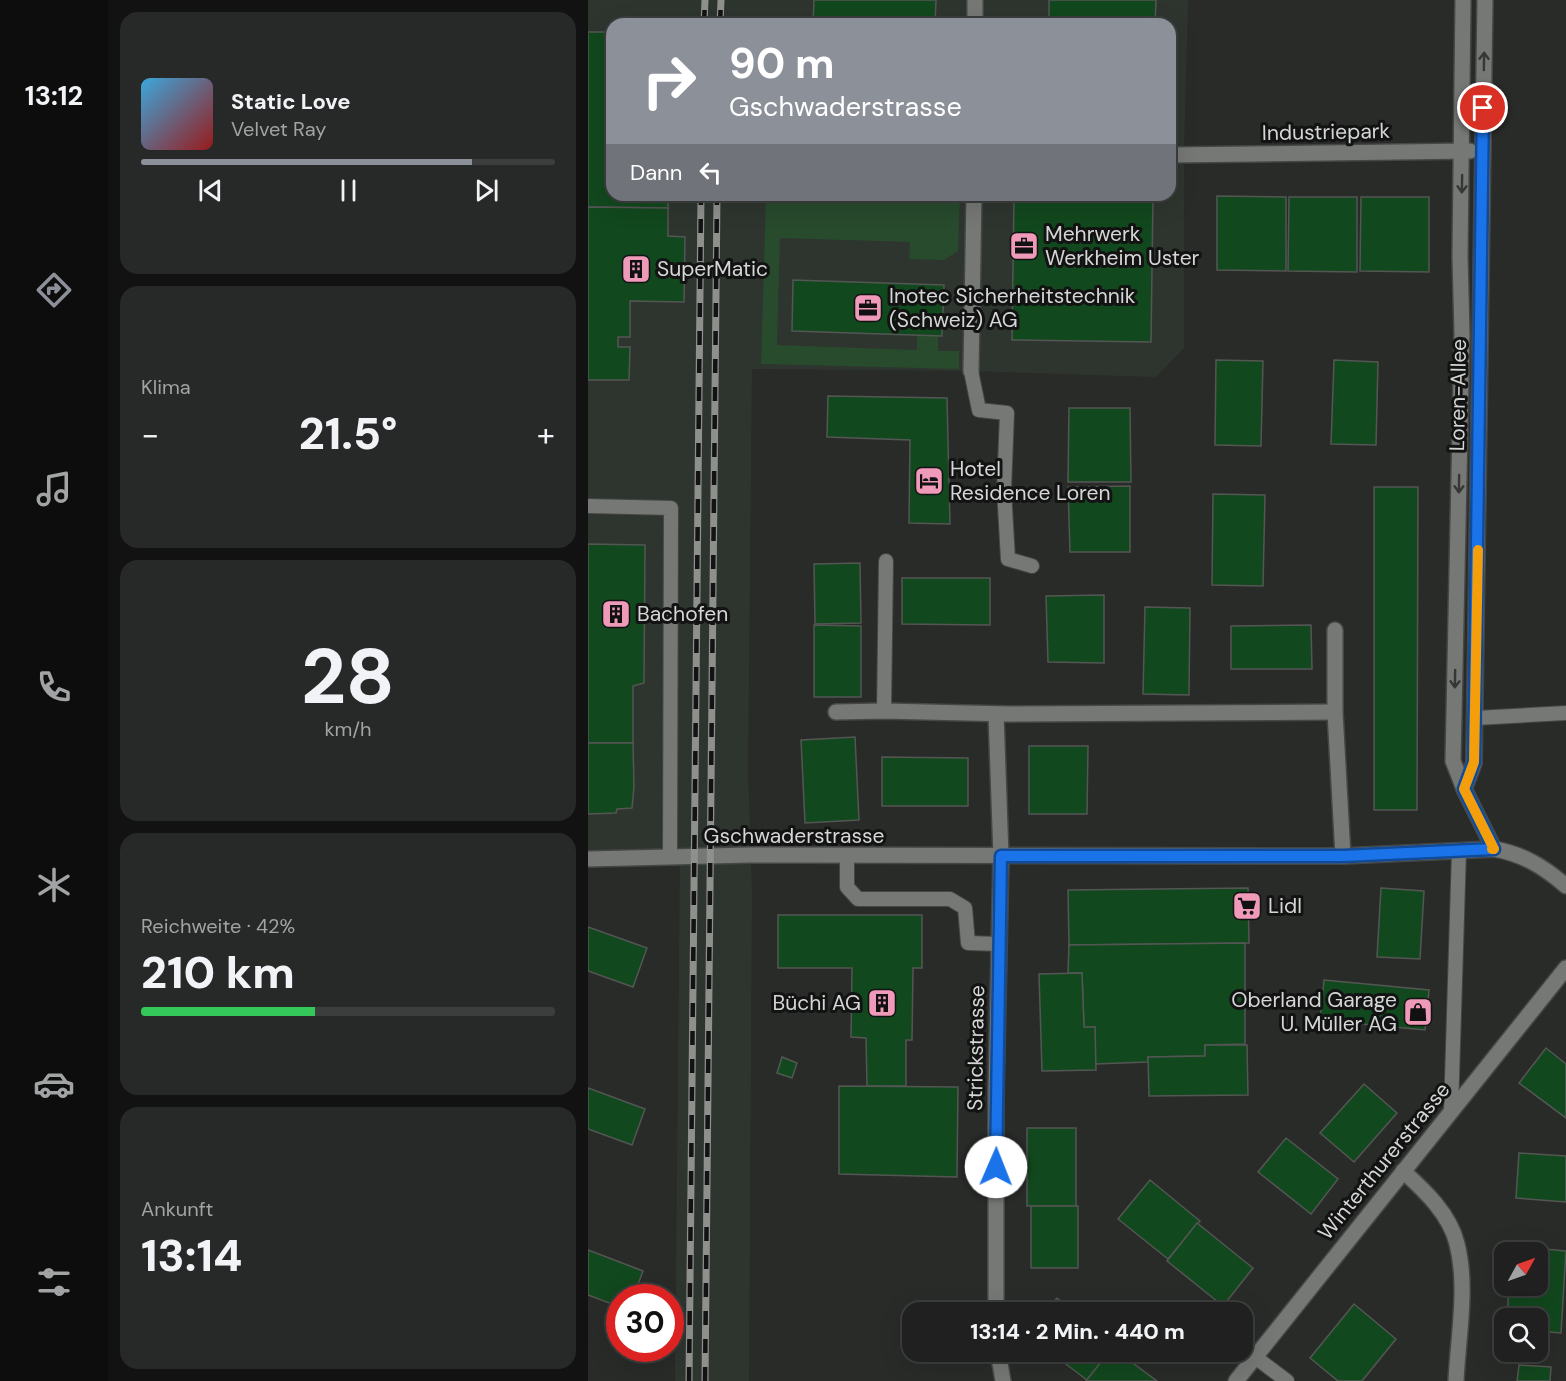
<!DOCTYPE html>
<html lang="de">
<meta charset="utf-8">
<style>
:root{--surface:#1f201f;--page:#272828;--text:#f1f3f6;--muted:#a1a3a4;--line:#3c3e3d;--accent:#8c9099}
body{margin:0;font-family:"DM Sans",sans-serif;background:var(--page);color:var(--text);height:100vh;display:flex;flex-direction:column;font-size:22px;white-space:nowrap}
*{box-sizing:border-box;margin:0}
p{font-size:20px;color:var(--muted)}
.icon{flex:none;width:33px;height:33px;fill:none;stroke:currentColor;stroke-width:2;stroke-linecap:round;stroke-linejoin:round}
.map{position:relative;flex:1;overflow:hidden}
.drawer{display:flex;flex-direction:column;gap:12px;padding:12px;background:#111211;width:480px}
.drawer>*{flex:none}
.guide{position:absolute;left:18px;top:18px;width:570px;height:183px;border-radius:18px;box-shadow:0 6px 24px #0002,0 0 0 2px var(--line);background:#8c9099;color:#fff;overflow:hidden}
.needle{width:39px;rotate:50deg}
.controls{position:absolute;left:906px;top:1242px;display:grid;gap:12px}
.controls a{display:grid;place-items:center;width:54px;height:54px;border-radius:12px;background:var(--surface);box-shadow:0 6px 24px #0002,0 0 0 2px var(--line);font-size:30px}
.speed{position:absolute;left:18px;top:1284px;display:flex;gap:12px;font-size:30px;font-weight:700;text-align:center}
.speed>*{display:grid;place-content:center;width:78px;height:78px;border-radius:50%;background:var(--surface);box-shadow:0 6px 24px #0002,0 0 0 2px var(--line);line-height:1}
.speed .limit{border:9px solid #d22;background:#fff;color:#111}
.pin{position:absolute;display:grid;place-items:center;width:51px;height:51px;color:#fff;margin:-26px;border:3px solid #fff;border-radius:50%;box-shadow:0 2px 6px #0007}
.me{position:absolute;width:66px;margin:-33px;rotate:1deg;stroke-linejoin:round;filter:drop-shadow(0 0 4px #0008)}
.turn{display:flex;align-items:center;gap:21px;height:126px;padding:0 24px;font-size:27px}
.turn .icon{width:78px;height:78px;stroke-width:2.5}
.turn b{display:block;font-size:42px;line-height:51px}
.then{display:flex;align-items:center;height:57px;padding:0 24px;background:#0003;gap:12px;font-size:22px}
.big{font-size:45px;font-weight:800;line-height:1.1}
.drawer .card{flex:1;display:flex;flex-direction:column;justify-content:center;gap:9px;min-width:0;padding:0 21px;border-radius:18px;background:var(--page)}
.drawer .dial{align-items:center;gap:0}
.dial b{font-size:78px;line-height:1}
.song{display:flex;align-items:center;gap:18px}
.cover{width:72px;height:72px;border-radius:9px;background:linear-gradient(135deg,hsl(200 70% 55%),hsl(0 70% 35%))}
.played{height:6px;border-radius:3px;background:linear-gradient(90deg,var(--accent) 80%,var(--line) 80%)}
.keys{display:flex;justify-content:space-around;direction:ltr}
.heat{display:flex;justify-content:space-between;align-items:center;font-size:33px;direction:ltr}
.charge{height:9px;border-radius:4px;background:linear-gradient(90deg,#34c759 42%,var(--line) 0)}
.trip{position:absolute;left:314px;top:1302px;width:351px;height:60px;border-radius:18px;background:var(--surface);box-shadow:0 6px 24px #0002,0 0 0 2px var(--line);font-weight:800;line-height:60px;text-align:center}
main{display:flex;flex:1;min-height:0}
.tab-bar{display:flex;flex-direction:column;width:108px;justify-content:space-around;align-items:center;background:#0c0d0c;color:var(--muted)}
.tab-bar .icon{width:42px;height:42px}
.tab-bar .current{color:var(--accent)}
.tab-bar b{font-size:27px;color:var(--text)}
.map>svg:first-child{display:block}
</style>
<main>
<nav class="tab-bar">
<b>13:12</b>
<svg class="icon current" aria-label="directions" viewBox="0 0 24 24"><path d="M12 3l9 9-9 9-9-9zM9 14v-3h6M13 9l2 2-2 2"/></svg>
<svg class="icon" aria-label="music" viewBox="0 0 24 24"><path d="M9 18V5l10-2v13"/><circle cx="6" cy="18" r="3"/><circle cx="16" cy="16" r="3"/></svg>
<svg class="icon" aria-label="phone" viewBox="0 0 24 24"><path d="M5 4h4l2 5-3 2q2 4 5 5l2-3 5 2v4C11 20 4 13 5 4z"/></svg>
<svg class="icon" aria-label="climate" viewBox="0 0 24 24"><path d="M12 3v18M4 7l16 10M4 17L20 7"/></svg>
<svg class="icon" aria-label="car" viewBox="0 0 24 24"><path d="M5 17H2v-5l4-1 3-4h7l3 4 3 1v5h-3M9 17h6M6 11h13"/><circle cx="7" cy="17" r="2"/><circle cx="17" cy="17" r="2"/></svg>
<svg class="icon" aria-label="filters" viewBox="0 0 24 24"><path d="M4 7h16M4 17h16"/><circle cx="9" cy="7" r="2"/><circle cx="15" cy="17" r="2"/></svg>
</nav>
<section class="drawer">
<div class="card">
<div class="song"><i class="cover"></i><div><b>Static Love</b><p>Velvet Ray</p></div></div>
<div class="played"></div>
<div class="keys"><svg class="icon" aria-label="previous" viewBox="0 0 24 24"><path d="M18 5L8 12l10 7zM5 5v14"/></svg><svg class="icon" aria-label="pause" viewBox="0 0 24 24"><path d="M8 5v14M16 5v14"/></svg><svg class="icon" aria-label="next" viewBox="0 0 24 24"><path d="M6 5l10 7-10 7zM19 5v14"/></svg></div>
</div>
<div class="card"><p>Klima</p>
<div class="heat"><a>−</a><b class="big">21.5°</b><a>+</a></div>
</div>
<div class="card dial"><b>28</b><p>km/h</p></div>
<div class="card"><p>Reichweite · 42%</p><b class="big">210 km</b><div class="charge"></div></div>
<div class="card"><p>Ankunft</p><b class="big">13:14</b></div>
</section>
<div class="map">
<svg width="978" height="1381" viewBox="0 0 978 1381">
<rect width="100%" height="100%" fill="#292b29"/>
<path fill="#2e352f" fill-rule="evenodd" d="M 0,0 L 600,0 L 596,155 L 596,348 L 568,377 L 383,371 L 164,369 L 160,771 L 164,891 L 161,1381 L 87,1381 L 92,858 L 0,859 ZM 24,24 L 582,24 L 582,195 L 24,195 Z"/>
<polygon fill="#284a2d" points="178,195 372,195 370,251 356,260 321,259 322,242 192,238 189,345 329,350 329,335 350,336 350,351 371,351 371,369 173,364"/>
<g fill="#12481e" stroke="#545654" stroke-width="1.5">
<polygon points="226,0 348,0 347,24 225,24"/>
<polygon points="461,0 568,0 567,24 461,24"/>
<polygon points="0,32 24,32 24,195 80,195 80,208 0,207"/>
<polygon points="426,195 565,195 563,342 424,340"/>
<polygon points="629,196 698,197 698,271 629,270"/>
<polygon points="701,197 769,197 769,272 700,271"/>
<polygon points="773,197 841,197 841,272 772,271"/>
<polygon points="0,207 80,208 80,236 97,237 96,302 42,301 42,337 30,337 30,347 42,347 41,380 0,380"/>
<polygon points="205,280 356,285 354,336 204,331"/>
<polygon points="628,360 675,361 673,446 627,445"/>
<polygon points="746,360 790,362 788,445 743,444"/>
<polygon points="240,396 359,398 362,524 321,523 322,440 239,437"/>
<polygon points="481,408 542,408 543,482 480,482"/>
<polygon points="542,486 542,552 482,552 480,487"/>
<polygon points="786,487 830,487 829,810 786,810"/>
<polygon points="625,494 677,495 675,586 624,585"/>
<polygon points="0,544 57,545 56,683 45,686 45,743 0,743"/>
<polygon points="272,563 273,623 227,624 226,564"/>
<polygon points="314,578 402,578 402,625 314,624"/>
<polygon points="516,595 516,663 460,662 458,596"/>
<polygon points="557,607 602,608 601,695 555,694"/>
<polygon points="226,625 273,626 273,697 226,697"/>
<polygon points="723,625 724,669 643,669 643,626"/>
<polygon points="267,737 271,820 217,823 213,740"/>
<polygon points="0,743 45,743 46,787 44,808 29,809 28,813 0,814"/>
<polygon points="441,746 500,746 499,814 441,814"/>
<polygon points="294,757 380,758 380,806 294,806"/>
<polygon points="660,888 661,943 481,945 480,890"/>
<polygon points="793,888 836,891 832,959 789,957"/>
<polygon points="190,915 334,915 334,968 325,968 324,1040 318,1040 318,1086 279,1086 278,1038 263,1037 264,968 190,968"/>
<polygon points="0,927 59,948 45,987 0,971"/>
<polygon points="657,943 657,1044 617,1045 617,1056 560,1057 560,1062 507,1064 507,1027 496,1027 494,973 480,973 481,945"/>
<polygon points="494,973 496,1027 507,1027 508,1070 454,1071 451,974"/>
<polygon points="736,980 841,990 837,1030 732,1020"/>
<polygon points="617,1045 659,1045 660,1095 561,1096 560,1057 617,1056"/>
<polygon points="958,1048 978,1064 978,1118 931,1083"/>
<polygon points="194,1057 209,1063 204,1078 189,1073"/>
<polygon points="776,1084 809,1113 766,1162 732,1133"/>
<polygon points="251,1086 370,1087 369,1177 251,1174"/>
<polygon points="0,1088 57,1109 44,1145 0,1129"/>
<rect x="439" y="1128" width="49" height="78"/>
<polygon points="698,1138 750,1179 723,1214 670,1172"/>
<polygon points="931,1153 978,1156 978,1202 928,1198"/>
<polygon points="562,1180 612,1221 580,1259 530,1219"/>
<rect x="443" y="1206" width="47" height="62"/>
<polygon points="609,1223 665,1268 635,1306 579,1261"/>
<polygon points="925,1246 978,1251 973,1333 950,1331 950,1318 919,1318 921,1286 950,1286 950,1252 924,1252"/>
<polygon points="0,1250 55,1271 45,1298 32,1298 32,1307 0,1295"/>
<polygon points="469,1298 488,1312 458,1312"/>
<polygon points="766,1304 808,1339 774,1381 750,1381 722,1358"/>
<polygon points="462,1352 521,1352 499,1380"/>
<polygon points="521,1352 530,1352 569,1381 498,1381"/>
<polygon points="931,1365 963,1367 962,1381 929,1381"/>
</g>
<g fill="none" stroke-linecap="round" stroke-linejoin="round">
<g stroke="#454745" stroke-width="16">
<g id="service">
<polyline points="383,371 391,410 419,413 416,490 420,559 444,566"/>
<polyline points="0,506 83,508 82,857"/>
<polyline points="296,711 298,561"/>
<polyline points="888,718 978,713"/>
<polyline points="259,857 259,887 270,899 362,899 377,908 380,943 410,944"/>
<polyline points="863,1111 871,851"/>
<polyline points="667,1357 699,1381"/>
</g>
</g>
<g stroke="#454745" stroke-width="18">
<g id="minor">
<polyline points="875,0 872,256 874,334 865,761 876,789 906,849"/>
<polyline points="387,24 387,0"/>
<polyline points="582,155 882,151"/>
<polyline points="383,371 386,195"/>
<polyline points="747,630 747,712 755,856"/>
<polyline points="248,712 296,711 420,714 747,712"/>
<polyline points="876,789 886,763 897,0"/>
<path d="M 0,859 L 162,855 L 755,856 L 906,849 C 935,854 956,867 978,886"/>
<path d="M 815,1171 C 836,1190 862,1214 869,1244 C 880,1287 870,1337 868,1381"/>
<polyline points="408,1312 408,1093 413,856 408,714"/>
<polyline points="410,1352 415,1381"/>
</g>
</g>
<g stroke="#454745" stroke-width="18">
<polyline id="secondary" points="648,1381 978,968"/>
</g>
<use href="#service" stroke="#767876" stroke-width="14"/>
<use href="#minor" stroke="#767876" stroke-width="15"/>
<use href="#secondary" stroke="#767876" stroke-width="15"/>
<g stroke="#8e908e" stroke-width="7">
<g id="rail">
<polyline points="116,24 117,0"/>
<polyline points="132,24 133,0"/>
<polyline points="101,1381 113,195"/>
<polyline points="117,1381 129,195"/>
</g>
</g>
<use href="#rail" stroke="#121312" stroke-width="4.5" stroke-dasharray="14" stroke-linecap="butt"/>
</g>
<defs><path id="oneway-shaft" d="M-6 0H5M1.5-3L5.5 0L1.5 3" fill="none" stroke-width="1.6" stroke-linecap="round" stroke-linejoin="round" transform="scale(1.5)"/></defs>
<g stroke="#353635">
<use href="#oneway-shaft" transform="translate(896 61) rotate(-89)"/>
<use href="#oneway-shaft" transform="translate(874 184) rotate(91)"/>
<use href="#oneway-shaft" transform="translate(871 484) rotate(91)"/>
<use href="#oneway-shaft" transform="translate(867 679) rotate(91)"/>
</g>
<g fill="none" stroke-linecap="round" stroke-linejoin="round">
<g stroke="#114b97" stroke-width="15">
<polyline id="route" points="408,1167 413,856 755,856 906,849 876,789 886,762 895,108"/>
</g>
<use href="#route" stroke="#1a73e8" stroke-width="10"/>
<polyline stroke="#f59e0b" stroke-width="10" points="890,550 886,762 876,789 906,849 904,849"/>
</g>
<defs>
<g id="office-square" transform="scale(1.5)"><rect x="-9" y="-9" width="18" height="18" rx="4" fill="#ef9ab8" stroke="#121312"/><path d="M-6-3h4V-5.5h4V-3h4V5H-6ZM-1-4.5V-3h2v-1.5ZM-6 0V1H6V0Z" fill="#111"/></g>
<g id="building-square" transform="scale(1.5)"><rect x="-9" y="-9" width="18" height="18" rx="4" fill="#ef9ab8" stroke="#121312"/><path d="M-4-6H4V6H1V3H-1V6H-4ZM-2.5-4.3h1.7v1.8h-1.7ZM.8-4.3h1.7v1.8H.8ZM-2.5-1h1.7V.8h-1.7ZM.8-1h1.7V.8H.8Z" fill="#111"/></g>
<g id="hotel-square" transform="scale(1.5)"><rect x="-9" y="-9" width="18" height="18" rx="4" fill="#ef9ab8" stroke="#121312"/><path d="M-6-4.5h1.5V1H6V5H4.5V3h-9V5H-6ZM-4 0a1.8 1.8 0 1 1 3.6 0ZM.5 0V-2.5h3Q6-2.5 6 0Z" fill="#111"/></g>
<g id="supermarket-square" transform="scale(1.5)"><rect x="-9" y="-9" width="18" height="18" rx="4" fill="#ef9ab8" stroke="#121312"/><path d="M-6-5.5h2.5l.6 2H6L4.5 2H-2.5L-4.4-4H-6ZM-1.5 3.2a1.3 1.3 0 1 0 .1 0ZM3 3.2a1.3 1.3 0 1 0 .1 0Z" fill="#111"/></g>
<g id="shop-square" transform="scale(1.5)"><rect x="-9" y="-9" width="18" height="18" rx="4" fill="#ef9ab8" stroke="#121312"/><path d="M-5-2.5h2.3a2.7 3.5 0 0 1 5.4 0H5L5.5 6h-11ZM-1.5-2.5h3a1.5 2.3 0 0 0-3 0Z" fill="#111"/></g>
</defs>
<g fill-rule="evenodd">
<use href="#office-square" x="436" y="246"/>
<use href="#building-square" x="48" y="269"/>
<use href="#office-square" x="280" y="308"/>
<use href="#hotel-square" x="341" y="481"/>
<use href="#building-square" x="28" y="614"/>
<use href="#supermarket-square" x="659" y="906"/>
<use href="#building-square" x="294" y="1003"/>
<use href="#shop-square" x="830" y="1012"/>
</g>
<g text-anchor="middle" stroke-width="6" stroke-linejoin="round" paint-order="stroke">
<g font-size="21" fill="#d5d7d6" stroke="#121312">
<text transform="translate(738 132) rotate(-1)" y="7">Industriepark</text>
<text transform="translate(870 395) rotate(-89)" y="7">Loren-Allee</text>
<text x="206" y="843">Gschwaderstrasse</text>
<text transform="translate(388 1048) rotate(-89)" y="7">Strickstrasse</text>
<text transform="translate(796 1161) rotate(-51)" y="7">Winterthurerstrasse</text>
</g>
<g font-size="21" fill="#d5d7d6" stroke="#121312" text-anchor="start">
<text x="457" y="241">Mehrwerk<tspan x="457" dy="24">Werkheim Uster</tspan></text>
<text x="69" y="276">SuperMatic</text>
<text x="301" y="303">Inotec Sicherheitstechnik<tspan x="301" dy="24">(Schweiz) AG</tspan></text>
<text x="362" y="476">Hotel<tspan x="362" dy="24">Residence Loren</tspan></text>
<text x="49" y="621">Bachofen</text>
<text x="680" y="913">Lidl</text>
<text x="809" y="1007" text-anchor="end">Oberland Garage<tspan x="809" dy="24">U. Müller AG</tspan></text>
<text x="273" y="1010" text-anchor="end">Büchi AG</text>
</g>
</g>
</svg>
<div class="controls">
<a><svg class="needle" viewBox="-14 -14 28 28"><path d="M0-13l5 13h-10z" fill="#e53935"/><path d="M0 13l5-13h-10z" fill="#a1a3a4"/></svg></a>
<a><svg class="icon" aria-label="search" viewBox="0 0 24 24"><circle cx="10" cy="10" r="6"/><path d="M15 15l6 6"/></svg></a>
</div>
<div class="speed"><div class="limit">30</div></div>
<div class="pin" style="left:895px;top:108px;background:#d93025"><svg class="icon" aria-label="arrive" viewBox="0 0 24 24"><path d="M6 21V4h12l-3 4 3 4H6"/></svg></div>
<svg class="me" style="left:408px;top:1167px" viewBox="-20 -20 40 40"><circle r="19" fill="#fff"/><path d="M0-13L10 11 0 6-10 11z" fill="#1a73e8"/></svg>
<div class="trip">13:14 · 2 Min. · 440 m</div>
<div class="guide">
<div class="turn"><svg class="icon" aria-label="right" viewBox="0 0 24 24"><path d="M7 20v-9h11M14 6l5 5-5 5"/></svg><div><b>90 m</b>Gschwaderstrasse</div></div>
<div class="then">Dann<svg class="icon" aria-label="left" viewBox="0 0 24 24"><path d="M17 20v-9H6M10 6l-5 5 5 5"/></svg></div>
</div>
</div>
</main>
